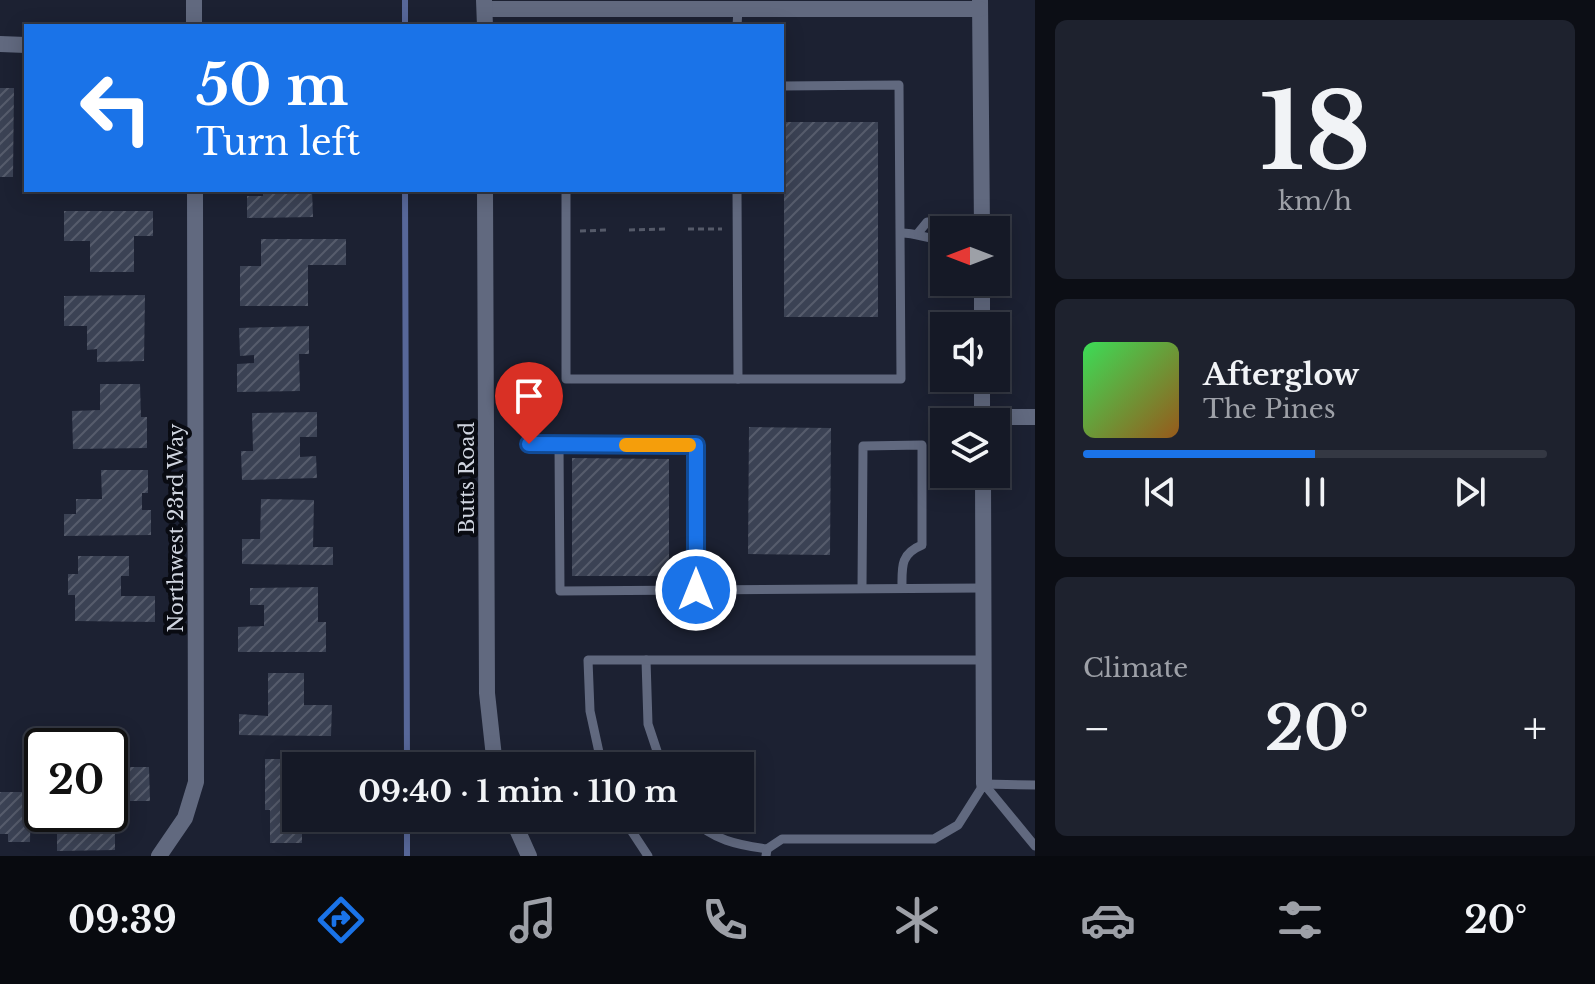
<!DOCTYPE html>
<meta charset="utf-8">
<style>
:root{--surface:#151926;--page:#1e222e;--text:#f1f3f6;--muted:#9da0a7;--line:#343843;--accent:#1a73e8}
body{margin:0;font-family:"Libre Baskerville",serif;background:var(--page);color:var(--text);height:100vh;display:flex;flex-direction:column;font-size:30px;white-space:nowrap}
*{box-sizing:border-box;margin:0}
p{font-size:26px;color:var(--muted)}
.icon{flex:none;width:44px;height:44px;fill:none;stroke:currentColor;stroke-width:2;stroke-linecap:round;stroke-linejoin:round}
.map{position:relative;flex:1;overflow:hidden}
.details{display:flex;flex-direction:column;gap:20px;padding:20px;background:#0c0e15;width:560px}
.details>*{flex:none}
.hud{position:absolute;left:24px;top:24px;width:760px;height:168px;border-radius:0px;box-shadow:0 4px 20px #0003,0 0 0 2px var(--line);background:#1a73e8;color:#fff;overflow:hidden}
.needle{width:52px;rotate:270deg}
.buttons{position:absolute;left:930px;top:216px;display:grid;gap:16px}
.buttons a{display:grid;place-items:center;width:80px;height:80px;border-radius:0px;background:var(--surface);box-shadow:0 4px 20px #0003,0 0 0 2px var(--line);font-size:40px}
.speed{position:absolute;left:24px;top:728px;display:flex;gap:16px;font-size:40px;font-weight:700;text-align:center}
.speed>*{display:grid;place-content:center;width:104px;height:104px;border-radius:50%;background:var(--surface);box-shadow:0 4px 20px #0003,0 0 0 2px var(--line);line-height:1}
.speed .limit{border:4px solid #111;border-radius:12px;background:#fff;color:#111}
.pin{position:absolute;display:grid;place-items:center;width:68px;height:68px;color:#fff;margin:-82px -34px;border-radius:50% 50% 50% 0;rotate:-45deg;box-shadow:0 0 8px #0007}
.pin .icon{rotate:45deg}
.me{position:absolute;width:88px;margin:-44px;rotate:0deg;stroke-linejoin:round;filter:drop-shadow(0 0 6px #0008)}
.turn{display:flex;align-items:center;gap:28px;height:168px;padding:0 40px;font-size:36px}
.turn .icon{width:104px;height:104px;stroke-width:2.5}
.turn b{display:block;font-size:56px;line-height:68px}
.big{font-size:60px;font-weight:700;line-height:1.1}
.details .card{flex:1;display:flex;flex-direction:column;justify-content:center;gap:12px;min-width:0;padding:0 28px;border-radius:12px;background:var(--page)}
.details .dial{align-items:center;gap:0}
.dial b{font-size:104px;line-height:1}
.song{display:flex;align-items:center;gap:24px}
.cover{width:96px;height:96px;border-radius:12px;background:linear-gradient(135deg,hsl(130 70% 55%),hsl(30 70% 35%))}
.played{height:8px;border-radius:4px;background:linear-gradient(90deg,var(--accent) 50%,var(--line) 50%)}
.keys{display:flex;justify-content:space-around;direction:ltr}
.heat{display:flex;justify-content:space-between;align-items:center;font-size:44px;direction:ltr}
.trip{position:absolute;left:282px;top:752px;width:472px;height:80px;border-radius:0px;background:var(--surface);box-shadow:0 4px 20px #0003,0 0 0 2px var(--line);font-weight:700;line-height:80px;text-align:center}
.dock{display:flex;height:128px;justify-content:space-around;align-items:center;background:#080a0f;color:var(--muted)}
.dock .icon{width:56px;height:56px}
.dock .on{color:var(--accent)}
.dock b{font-size:36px;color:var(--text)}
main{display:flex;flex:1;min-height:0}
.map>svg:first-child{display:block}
</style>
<main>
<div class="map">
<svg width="1035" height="856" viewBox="0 0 1035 856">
<defs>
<pattern id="building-hatch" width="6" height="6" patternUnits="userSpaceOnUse" patternTransform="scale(2)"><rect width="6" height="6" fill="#3b4254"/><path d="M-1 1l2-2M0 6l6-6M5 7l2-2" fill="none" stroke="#565c6c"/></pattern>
</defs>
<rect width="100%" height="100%" fill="#1c2132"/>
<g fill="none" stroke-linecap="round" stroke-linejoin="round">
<g stroke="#576799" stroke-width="6">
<polyline points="405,0 405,26"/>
<polyline points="405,190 407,766"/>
<polyline points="407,818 407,856"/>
</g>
</g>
<g fill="url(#building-hatch)">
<polygon points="0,88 14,88 13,177 0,177"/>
<rect x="784" y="122" width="94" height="195"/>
<polygon points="263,190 312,190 313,217 247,218 247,196 263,196"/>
<polygon points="64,211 153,211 153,236 134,236 134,272 90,272 90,241 64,241"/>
<polygon points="261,239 346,239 346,265 308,265 308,306 240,306 240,266 261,266"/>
<polygon points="145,295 144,361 97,362 97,349 87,350 87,326 64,326 64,296"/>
<polygon points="309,326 309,354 299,354 300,391 237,392 237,364 254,363 254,355 240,356 239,328"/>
<polygon points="100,384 140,384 141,417 147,417 147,448 73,449 72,411 100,410"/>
<polygon points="317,412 317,437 300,437 300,457 316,456 317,478 242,480 241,451 253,451 252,413"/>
<polygon points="749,427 831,428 830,555 748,554"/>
<polygon points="572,458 669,459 669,576 572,576"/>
<polygon points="101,470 148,470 148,493 142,493 142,510 151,510 151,535 64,536 64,514 76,514 76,499 102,499"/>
<polygon points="261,499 314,500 313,547 333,547 333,565 242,564 242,539 260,539"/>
<polygon points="78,556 129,556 129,576 121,576 121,596 155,596 155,622 75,621 75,595 68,595 68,574 78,574"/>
<polygon points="318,587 318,622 326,622 326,652 238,652 238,627 264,626 264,605 250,605 250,588"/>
<polygon points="268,673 304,673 304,705 332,705 331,736 239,735 239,714 268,716"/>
<polygon points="265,759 311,759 311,766 296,766 296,818 311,818 311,827 302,827 302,843 270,843 270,810 265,810"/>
<polygon points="110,767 149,767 150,801 126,801 126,811 115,811 115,850 57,851 57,818 73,818 73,814 110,814"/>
<polygon points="0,792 31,792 30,842 8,842 8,834 0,834"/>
</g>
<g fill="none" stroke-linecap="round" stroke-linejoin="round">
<g stroke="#555a69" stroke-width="3" stroke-dasharray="6 4" stroke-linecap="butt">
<polyline points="688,229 722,229"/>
<polyline points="629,230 668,229"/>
<polyline points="580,231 609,230"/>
</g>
<g stroke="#61697f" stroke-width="9">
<polyline points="737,26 738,9"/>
<polyline points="566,190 566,379 738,379 737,190"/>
<path d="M 902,233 C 918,233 928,240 944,239"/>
<polyline points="918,233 927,222 951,222 961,229 982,229"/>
<polyline points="738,379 901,379 899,85 782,86"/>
<polyline points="529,444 559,445"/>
<path d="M 862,588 L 863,446 L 922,445 L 922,545 C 900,554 902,567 902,588"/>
<polyline points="696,590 696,445 559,445 560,591 983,588"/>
<polyline points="646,660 648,724 662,766"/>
<polyline points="602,766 590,711 588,660 984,660"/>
<polyline points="984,784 1035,846"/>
<polyline points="984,784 1035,785"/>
<polyline points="623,818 648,856"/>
<path d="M 692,818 C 712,840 738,845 767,849 L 766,856"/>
<polyline points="767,849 782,839 934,839 958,825 984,784"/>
</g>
<g stroke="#61697f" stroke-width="16">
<polyline points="194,0 194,26"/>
<polyline points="980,0 982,230"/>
<polyline points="485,9 980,9"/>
<polyline points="0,44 26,45"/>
<polyline points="982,282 982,326"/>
<polyline points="982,378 982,422"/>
<polyline points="982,417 1035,417"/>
<polyline points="983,474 984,784"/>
<polyline points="159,856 185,818 196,782 195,190"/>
</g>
<g stroke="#61697f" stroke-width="16">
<polyline points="484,0 485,26"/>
<polyline points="485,190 487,693 495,766"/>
<polyline points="512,818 529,856"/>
</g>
</g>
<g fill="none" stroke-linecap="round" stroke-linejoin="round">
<g stroke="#114b97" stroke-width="20">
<polyline id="route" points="529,444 696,445 696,590"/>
</g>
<use href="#route" stroke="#1a73e8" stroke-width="14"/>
<polyline stroke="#f59e0b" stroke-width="14" points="626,445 689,445"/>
</g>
<g text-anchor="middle" stroke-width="8" stroke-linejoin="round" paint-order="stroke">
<g font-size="20" fill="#d0d5e0" stroke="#090b12">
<text transform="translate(467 478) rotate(-90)" y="7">Butts Road</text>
<text transform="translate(176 528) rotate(-90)" y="7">Northwest 23rd Way</text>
</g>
</g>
</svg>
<div class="buttons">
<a><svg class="needle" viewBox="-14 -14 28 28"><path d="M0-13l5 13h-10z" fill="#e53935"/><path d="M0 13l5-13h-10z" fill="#9da0a7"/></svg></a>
<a><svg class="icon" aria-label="sound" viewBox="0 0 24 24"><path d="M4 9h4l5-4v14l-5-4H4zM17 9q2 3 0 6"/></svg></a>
<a><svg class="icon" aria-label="layers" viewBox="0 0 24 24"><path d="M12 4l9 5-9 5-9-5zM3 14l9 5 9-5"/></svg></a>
</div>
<div class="speed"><div class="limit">20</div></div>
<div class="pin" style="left:529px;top:444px;background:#d93025"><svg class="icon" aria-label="arrive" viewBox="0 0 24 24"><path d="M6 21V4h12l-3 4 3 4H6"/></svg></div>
<svg class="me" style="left:696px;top:590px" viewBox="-20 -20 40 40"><circle r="17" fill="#1a73e8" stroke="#fff" stroke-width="3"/><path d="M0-11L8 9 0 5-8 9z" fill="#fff"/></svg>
<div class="trip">09:40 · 1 min · 110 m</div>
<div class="hud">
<div class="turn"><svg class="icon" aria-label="left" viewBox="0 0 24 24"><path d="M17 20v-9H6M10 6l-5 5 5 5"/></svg><div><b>50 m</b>Turn left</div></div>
</div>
</div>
<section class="details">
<div class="card dial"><b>18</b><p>km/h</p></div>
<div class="card">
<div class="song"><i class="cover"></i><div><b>Afterglow</b><p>The Pines</p></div></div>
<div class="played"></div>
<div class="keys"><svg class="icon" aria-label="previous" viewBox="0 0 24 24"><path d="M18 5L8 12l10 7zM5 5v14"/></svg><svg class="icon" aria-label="pause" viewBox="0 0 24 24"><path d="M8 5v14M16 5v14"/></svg><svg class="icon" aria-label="next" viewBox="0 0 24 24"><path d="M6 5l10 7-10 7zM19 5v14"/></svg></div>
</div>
<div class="card"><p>Climate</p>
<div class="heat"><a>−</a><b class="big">20°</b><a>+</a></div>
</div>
</section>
</main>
<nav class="dock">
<b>09:39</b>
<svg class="icon on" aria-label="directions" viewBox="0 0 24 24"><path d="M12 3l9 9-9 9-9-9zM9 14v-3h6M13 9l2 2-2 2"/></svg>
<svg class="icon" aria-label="music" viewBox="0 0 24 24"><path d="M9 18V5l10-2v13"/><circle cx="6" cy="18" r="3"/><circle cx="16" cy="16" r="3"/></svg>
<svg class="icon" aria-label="phone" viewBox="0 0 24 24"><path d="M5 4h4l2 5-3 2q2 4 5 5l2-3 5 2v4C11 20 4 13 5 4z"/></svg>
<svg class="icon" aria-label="climate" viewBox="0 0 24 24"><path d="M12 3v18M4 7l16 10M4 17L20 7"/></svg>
<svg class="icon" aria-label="car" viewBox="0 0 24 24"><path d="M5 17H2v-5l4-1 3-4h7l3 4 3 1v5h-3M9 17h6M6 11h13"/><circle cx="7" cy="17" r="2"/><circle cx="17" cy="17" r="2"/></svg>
<svg class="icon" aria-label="filters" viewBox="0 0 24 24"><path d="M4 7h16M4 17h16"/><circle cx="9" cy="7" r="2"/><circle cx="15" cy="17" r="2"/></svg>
<b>20°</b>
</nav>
